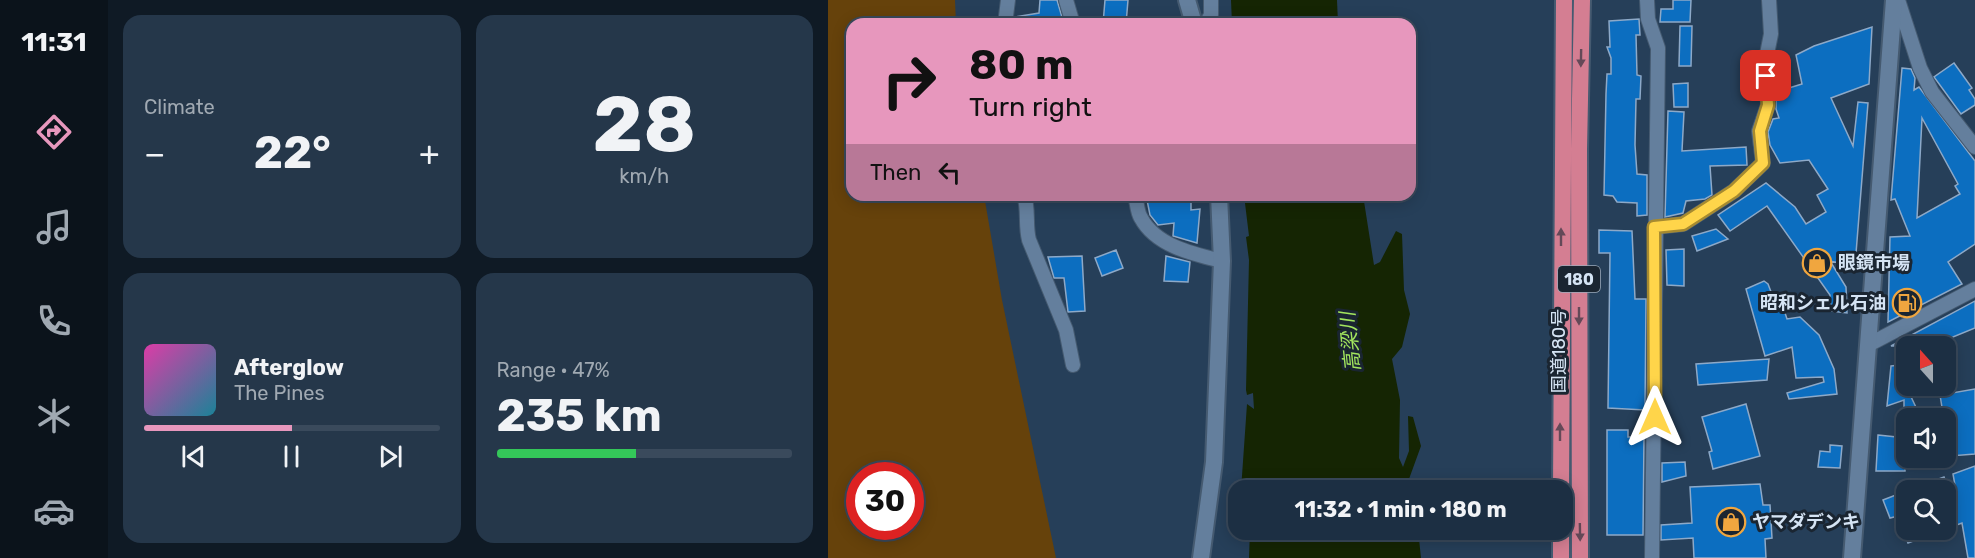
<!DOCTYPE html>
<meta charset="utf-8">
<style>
:root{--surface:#1c2f43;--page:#25374a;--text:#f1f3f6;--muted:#a0a9b2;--line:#3a4a5c;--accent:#e797bd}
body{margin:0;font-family:Rubik,"Noto Sans JP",sans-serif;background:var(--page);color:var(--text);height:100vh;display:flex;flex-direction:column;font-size:22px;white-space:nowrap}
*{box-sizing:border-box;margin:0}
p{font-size:20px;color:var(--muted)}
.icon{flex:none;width:33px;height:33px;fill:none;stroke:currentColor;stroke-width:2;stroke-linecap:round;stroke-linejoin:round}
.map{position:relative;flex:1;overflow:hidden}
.panel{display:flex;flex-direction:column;gap:15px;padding:15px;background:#0f1a25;width:720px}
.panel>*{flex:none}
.top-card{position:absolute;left:18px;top:18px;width:570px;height:183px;border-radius:18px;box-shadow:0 3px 15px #0003,0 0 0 2px var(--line);background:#e797bd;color:#111;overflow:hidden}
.needle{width:39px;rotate:339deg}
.buttons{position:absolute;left:1068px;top:336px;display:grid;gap:12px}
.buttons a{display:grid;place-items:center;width:60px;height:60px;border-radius:12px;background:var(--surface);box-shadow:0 3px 15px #0003,0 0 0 2px var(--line);font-size:30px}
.speed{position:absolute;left:18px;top:462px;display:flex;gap:12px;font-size:30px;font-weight:700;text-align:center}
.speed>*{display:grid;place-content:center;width:78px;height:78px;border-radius:50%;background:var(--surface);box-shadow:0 3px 15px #0003,0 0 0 2px var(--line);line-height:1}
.speed .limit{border:9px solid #d22;background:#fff;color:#111}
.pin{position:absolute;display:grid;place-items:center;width:51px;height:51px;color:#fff;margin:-26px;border-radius:12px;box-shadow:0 3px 9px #0006}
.me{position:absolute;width:66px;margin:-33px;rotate:0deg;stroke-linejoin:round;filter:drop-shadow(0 0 4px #0008)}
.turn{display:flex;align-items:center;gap:21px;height:126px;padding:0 24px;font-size:27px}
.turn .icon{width:78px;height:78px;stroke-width:2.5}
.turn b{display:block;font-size:42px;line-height:51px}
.then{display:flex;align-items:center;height:57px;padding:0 24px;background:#0003;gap:12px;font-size:22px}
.big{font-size:45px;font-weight:700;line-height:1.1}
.panel .card{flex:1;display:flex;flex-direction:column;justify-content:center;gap:9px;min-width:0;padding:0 21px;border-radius:18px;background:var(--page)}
.panel .dial{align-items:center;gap:0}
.dial b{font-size:78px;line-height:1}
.song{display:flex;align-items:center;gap:18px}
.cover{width:72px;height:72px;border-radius:9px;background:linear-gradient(135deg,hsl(320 70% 55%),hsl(190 70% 35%))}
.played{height:6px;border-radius:3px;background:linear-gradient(90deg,var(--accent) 50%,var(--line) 50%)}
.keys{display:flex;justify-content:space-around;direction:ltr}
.heat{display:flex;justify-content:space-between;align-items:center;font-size:33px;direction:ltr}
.charge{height:9px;border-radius:4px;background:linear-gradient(90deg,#34c759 47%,var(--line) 0)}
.panel .tiles{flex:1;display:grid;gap:15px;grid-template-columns:repeat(2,1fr)}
.trip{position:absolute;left:400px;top:480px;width:345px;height:60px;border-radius:18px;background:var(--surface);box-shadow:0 3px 15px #0003,0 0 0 2px var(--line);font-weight:700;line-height:60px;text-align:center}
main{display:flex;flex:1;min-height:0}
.tabs{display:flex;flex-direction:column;width:108px;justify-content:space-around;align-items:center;background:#0b131b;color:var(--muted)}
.tabs .icon{width:42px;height:42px}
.tabs .selected{color:var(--accent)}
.tabs b{font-size:27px;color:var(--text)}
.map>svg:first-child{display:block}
</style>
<main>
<nav class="tabs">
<b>11:31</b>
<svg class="icon selected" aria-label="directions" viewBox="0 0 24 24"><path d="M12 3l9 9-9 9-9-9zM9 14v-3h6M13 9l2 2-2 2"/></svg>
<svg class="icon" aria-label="music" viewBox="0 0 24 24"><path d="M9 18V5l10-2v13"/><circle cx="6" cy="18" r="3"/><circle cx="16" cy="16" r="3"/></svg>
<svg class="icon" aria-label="phone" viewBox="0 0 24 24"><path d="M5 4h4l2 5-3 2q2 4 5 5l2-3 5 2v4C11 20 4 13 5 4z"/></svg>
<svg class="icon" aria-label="climate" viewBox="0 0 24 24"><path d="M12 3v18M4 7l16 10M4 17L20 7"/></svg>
<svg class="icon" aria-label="car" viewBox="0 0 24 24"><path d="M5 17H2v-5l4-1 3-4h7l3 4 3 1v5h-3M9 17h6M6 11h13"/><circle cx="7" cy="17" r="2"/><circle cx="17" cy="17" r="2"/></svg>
</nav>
<section class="panel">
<div class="tiles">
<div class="card"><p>Climate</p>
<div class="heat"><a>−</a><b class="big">22°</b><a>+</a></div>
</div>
<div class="card dial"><b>28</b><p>km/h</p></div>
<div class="card">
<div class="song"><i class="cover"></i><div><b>Afterglow</b><p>The Pines</p></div></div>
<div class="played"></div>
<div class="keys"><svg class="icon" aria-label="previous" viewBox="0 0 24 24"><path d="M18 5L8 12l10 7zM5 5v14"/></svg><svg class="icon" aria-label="pause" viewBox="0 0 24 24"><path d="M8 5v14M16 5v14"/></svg><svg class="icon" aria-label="next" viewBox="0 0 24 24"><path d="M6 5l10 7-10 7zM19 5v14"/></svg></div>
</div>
<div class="card"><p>Range · 47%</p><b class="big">235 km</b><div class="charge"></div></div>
</div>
</section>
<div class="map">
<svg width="1147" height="558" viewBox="0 0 1147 558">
<rect width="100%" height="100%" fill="#263f59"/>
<path fill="#66420b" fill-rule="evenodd" d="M 0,0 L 127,0 L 128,24 L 24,24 L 24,195 L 156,195 L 174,300 L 228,558 L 0,558 ZM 32,476 L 82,476 L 82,526 L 32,526 Z"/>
<g fill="#152503">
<polygon points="403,0 509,0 510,24 404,24"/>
<polygon points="416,195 535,195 546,265 552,262 568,231 574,234 576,290 582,314 574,347 564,359 572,400 571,458 575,467 581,451 580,416 585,417 593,446 577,490 413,490 419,404 426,409 425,393 419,395 418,390 421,260 418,237 421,236"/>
<polygon points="422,530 581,530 591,539 593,558 421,558"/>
</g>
<g fill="#0c6ec0" stroke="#8da9c8" stroke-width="1.5" fill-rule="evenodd">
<polygon points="212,0 229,0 236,24 186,24 187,17 211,13"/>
<polygon points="277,0 300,0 298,24 275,24"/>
<polygon points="845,0 863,0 862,22 832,22 833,9 845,9"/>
<polygon points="811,19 812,35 808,35 809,75 813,76 812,99 808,99 807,145 809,174 819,175 819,215 809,216 809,203 789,202 785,196 776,195 778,94 779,74 783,74 783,58 779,47 782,47 781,21"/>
<polygon points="852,26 864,26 863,66 851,66"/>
<polygon points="1044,27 1041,84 1003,98 1025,146 1030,102 1040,103 1027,266 1002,261 1018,287 1019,313 1003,311 1002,295 939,206 902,231 890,215 938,183 967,207 978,224 998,212 989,195 1000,189 981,160 952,163 942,145 940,132 945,119 951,118 948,109 948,92 974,84 968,55 986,46"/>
<polygon points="1126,63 1144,88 1141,90 1147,99 1147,105 1133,114 1106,77"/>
<path d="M 1074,68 L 1083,69 L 1087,78 L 1086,90 L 1091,87 L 1147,161 L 1147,244 L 1120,262 L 1134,284 L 1060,322 L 1062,237 L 1082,236 L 1067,199 L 1063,200 ZM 1094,118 L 1130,184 L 1127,186 L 1132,194 L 1089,218 Z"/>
<polygon points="860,83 860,107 846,107 845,84"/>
<polygon points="840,111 856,112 854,151 918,147 919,165 882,166 884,195 877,199 858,201 855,213 837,217"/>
<polygon points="318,195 363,195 363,210 372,209 369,243 345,236 346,223 330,225 322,215"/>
<polygon points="888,229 900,239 869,251 864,236"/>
<polygon points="771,230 804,231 807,299 818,299 817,410 780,408 782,253 771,253"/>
<polygon points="856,249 856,286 839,285 838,250"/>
<polygon points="288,250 295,268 274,276 267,258"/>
<polygon points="254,256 257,311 240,312 236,278 226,278 220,257"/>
<polygon points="338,256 362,262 360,282 336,281"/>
<polygon points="936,281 940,284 945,297 951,295 959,319 972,317 991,335 1006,369 1009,394 961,399 959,393 996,382 995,377 968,378 964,347 937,356 918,289"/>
<polygon points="1147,301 1147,328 1103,346 1063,346"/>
<polygon points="941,359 939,380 870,385 868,364"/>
<polygon points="1072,365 1078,386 1093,418 1076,418 1076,400 1059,406 1063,366"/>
<polygon points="1147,389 1147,454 1122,456 1112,395"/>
<polygon points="918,404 932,456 885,469 881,452 884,451 874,417"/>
<polygon points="779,430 800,430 800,437 816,437 815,535 779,535"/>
<polygon points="1050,435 1078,438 1077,471 1048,471"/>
<polygon points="1002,445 1014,446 1012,468 990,467 992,451 1002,452"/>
<polygon points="857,462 858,476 834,482 834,463"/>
<polygon points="1147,466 1147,558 1140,558 1134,523 1118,529 1118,494 1128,491 1125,474"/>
<polygon points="1116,477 1121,490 1084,490 1084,489"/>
<polygon points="932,484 935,505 942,505 944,538 937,539 938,558 866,558 865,538 833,540 833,525 864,523 862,487"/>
<polygon points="1078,491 1078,514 1062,518 1055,500"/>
<polygon points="1075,530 1112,530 1112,531 1080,543"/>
</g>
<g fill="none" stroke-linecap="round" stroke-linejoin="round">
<g stroke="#455a70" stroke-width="16">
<g id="minor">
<polyline points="238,0 245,24"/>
<polyline points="819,0 820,19 830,48 824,558"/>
<polyline points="1070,0 1092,68 1104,92 1147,147"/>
<polyline points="177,24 180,0"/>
<polyline points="378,24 383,15 383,0"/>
<path d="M 196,195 C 201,209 197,225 201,240 L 238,330 L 245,365"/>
<path d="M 307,195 C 309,202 309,212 313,218 C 328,246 365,254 394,261"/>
<polyline points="827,227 855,224 906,191 935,163 931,131 940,105 938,59 943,34 941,0"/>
<polyline points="1040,345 1147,289"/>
</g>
</g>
<g stroke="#455a70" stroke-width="20">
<g id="tertiary">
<polyline points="359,0 366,24"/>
<polyline points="373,558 386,462 394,261 391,195"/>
<polyline points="1024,558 1066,0"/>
</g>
</g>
<g stroke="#455a70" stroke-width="20">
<g id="trunk">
<polyline points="733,490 736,0"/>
<polyline points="733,530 733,558"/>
<polyline points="752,558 751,149 754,0"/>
</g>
</g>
<use href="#minor" stroke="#647f9d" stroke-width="14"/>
<use href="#tertiary" stroke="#647f9d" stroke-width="16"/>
<use href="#trunk" stroke="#d47e92" stroke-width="16"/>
</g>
<defs><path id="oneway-solid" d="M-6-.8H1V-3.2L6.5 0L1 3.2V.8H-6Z" transform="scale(1.5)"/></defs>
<g fill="#644958">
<use href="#oneway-solid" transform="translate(753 58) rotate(91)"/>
<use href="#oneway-solid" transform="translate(733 237) rotate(-90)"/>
<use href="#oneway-solid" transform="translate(751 316) rotate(90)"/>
<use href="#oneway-solid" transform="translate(732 432) rotate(-90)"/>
<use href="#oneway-solid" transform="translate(752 532) rotate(89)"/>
</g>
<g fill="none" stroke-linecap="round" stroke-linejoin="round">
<g stroke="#a68a30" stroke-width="15">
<polyline id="route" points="827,417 826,227 855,224 906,191 935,163 932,131 940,105 938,76"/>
</g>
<use href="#route" stroke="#ffd54a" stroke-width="10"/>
</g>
<defs>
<g id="shop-ring" transform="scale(1.5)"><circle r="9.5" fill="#1a2531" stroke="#f0a63f" stroke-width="1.5"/><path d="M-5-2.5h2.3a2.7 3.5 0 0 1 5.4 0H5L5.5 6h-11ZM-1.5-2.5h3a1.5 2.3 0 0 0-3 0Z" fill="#f0a63f"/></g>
<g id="fuel-ring" transform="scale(1.5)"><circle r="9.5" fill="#1a2531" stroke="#f0a63f" stroke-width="1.5"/><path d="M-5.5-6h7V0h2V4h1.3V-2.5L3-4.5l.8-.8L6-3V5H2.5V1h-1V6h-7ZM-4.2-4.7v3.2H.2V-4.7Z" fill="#f0a63f"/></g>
</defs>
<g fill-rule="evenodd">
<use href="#shop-ring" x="989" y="263"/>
<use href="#fuel-ring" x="1079" y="303"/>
<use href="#shop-ring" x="903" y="522"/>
</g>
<g text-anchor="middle" stroke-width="6" stroke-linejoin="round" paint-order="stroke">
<rect fill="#1a2531" stroke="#9dabba" stroke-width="1.5" x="730" y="266" width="42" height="26" rx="4.5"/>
<g font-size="16" font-weight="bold" fill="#d5e4f4">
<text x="751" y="285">180</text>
</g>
<g font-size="18" font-weight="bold" fill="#d5e4f4" stroke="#1a2531" text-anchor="start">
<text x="1010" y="269">眼鏡市場</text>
<text x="1058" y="309" text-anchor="end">昭和シェル石油</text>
<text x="924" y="528">ヤマダデンキ</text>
</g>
<g font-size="18" fill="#d5e4f4" stroke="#1a2531">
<text transform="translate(731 351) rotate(-90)" y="6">国道180号</text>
</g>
<g font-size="20" font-style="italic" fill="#a3e65e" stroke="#1a2531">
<text transform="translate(522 342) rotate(-96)" y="7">高梁川</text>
</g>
</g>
</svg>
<div class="buttons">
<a><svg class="needle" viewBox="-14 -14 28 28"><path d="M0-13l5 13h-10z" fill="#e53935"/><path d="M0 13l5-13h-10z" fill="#a0a9b2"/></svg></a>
<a><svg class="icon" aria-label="sound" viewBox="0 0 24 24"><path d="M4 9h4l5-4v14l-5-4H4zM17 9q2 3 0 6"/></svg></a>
<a><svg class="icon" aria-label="search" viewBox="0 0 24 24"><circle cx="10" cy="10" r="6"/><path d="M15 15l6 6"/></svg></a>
</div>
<div class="speed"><div class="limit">30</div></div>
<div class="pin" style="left:938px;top:76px;background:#d93025"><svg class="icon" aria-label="arrive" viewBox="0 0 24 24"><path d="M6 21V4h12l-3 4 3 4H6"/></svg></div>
<svg class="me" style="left:827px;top:417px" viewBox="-20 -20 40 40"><path d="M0-17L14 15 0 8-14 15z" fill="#ffd54a" stroke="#fff" stroke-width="4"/></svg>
<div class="trip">11:32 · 1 min · 180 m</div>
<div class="top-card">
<div class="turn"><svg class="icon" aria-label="right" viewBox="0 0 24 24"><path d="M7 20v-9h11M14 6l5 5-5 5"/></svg><div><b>80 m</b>Turn right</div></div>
<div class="then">Then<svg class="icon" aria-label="left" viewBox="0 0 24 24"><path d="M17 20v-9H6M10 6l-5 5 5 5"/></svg></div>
</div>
</div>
</main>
